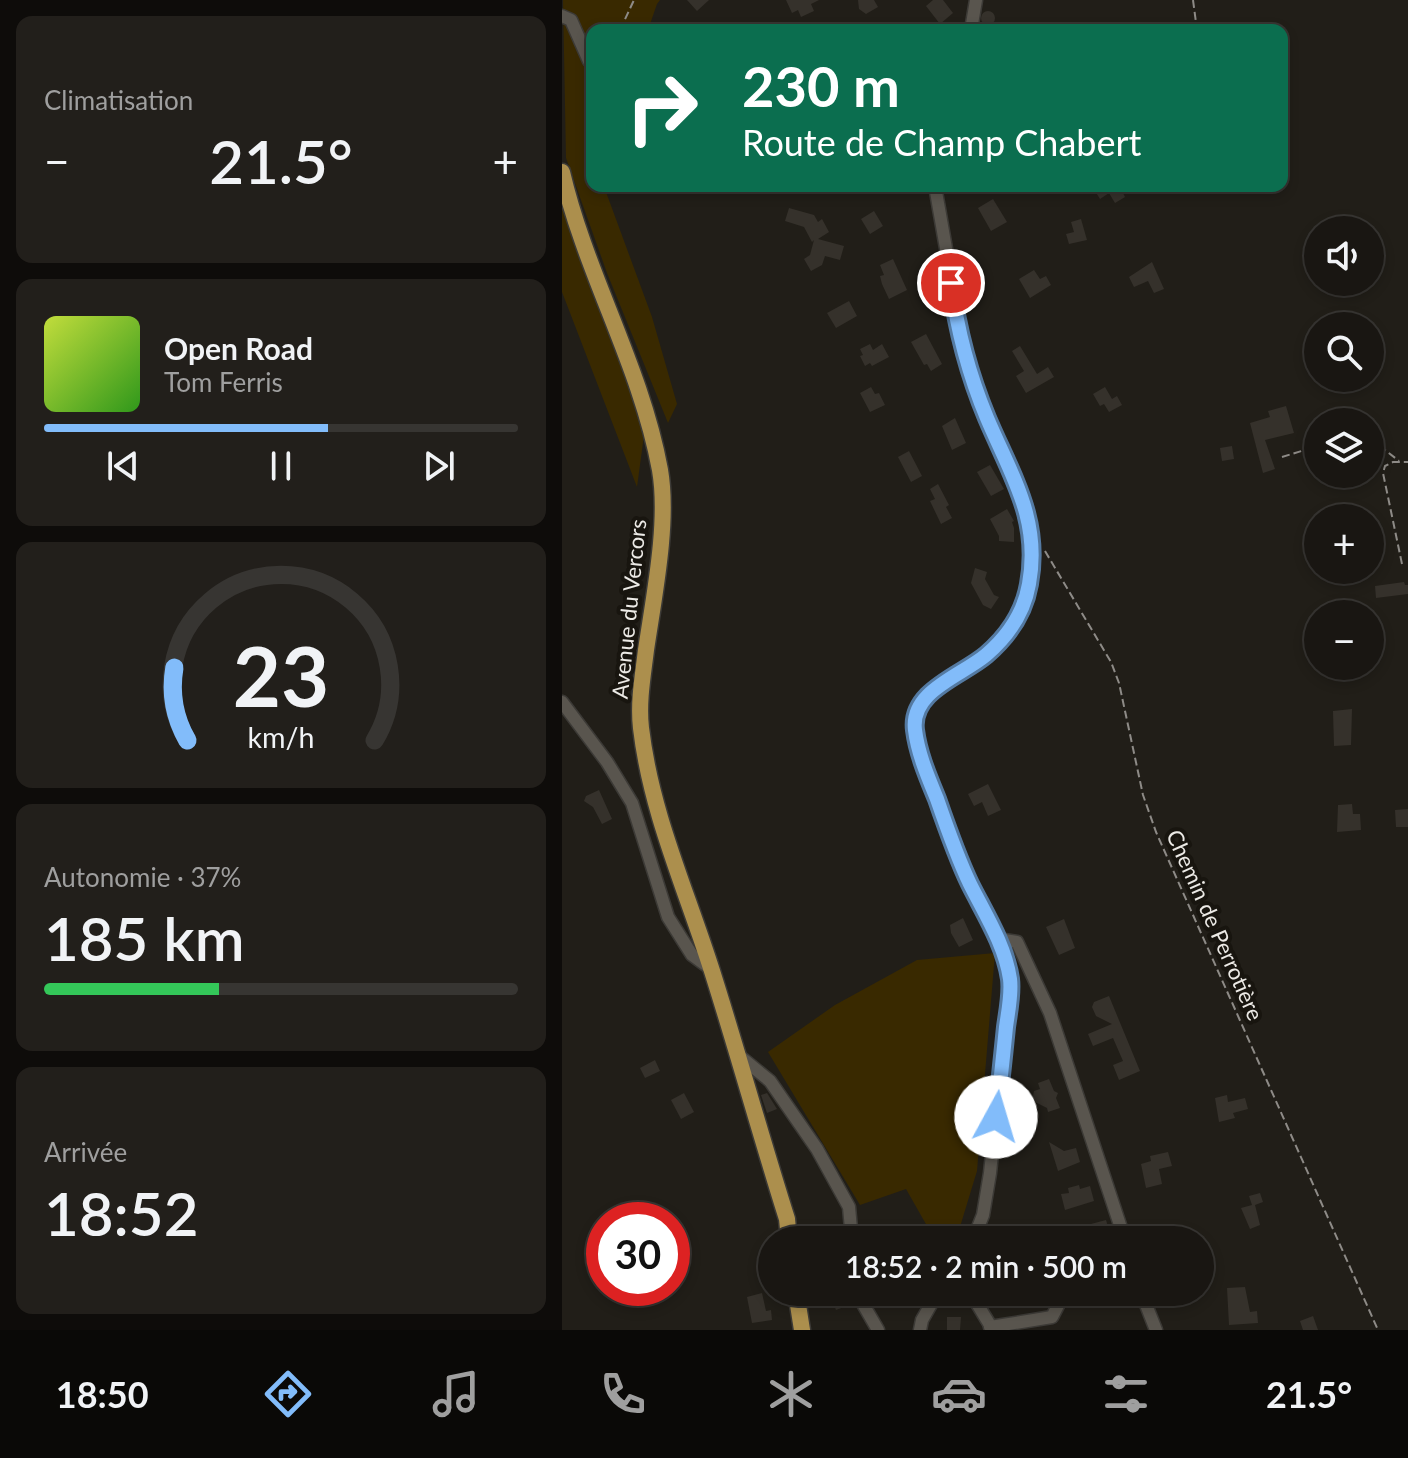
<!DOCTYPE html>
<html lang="fr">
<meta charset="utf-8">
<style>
:root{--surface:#191612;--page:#221f1b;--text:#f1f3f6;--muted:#9f9f9f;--line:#373532;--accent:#82bcfa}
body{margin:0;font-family:Lato,sans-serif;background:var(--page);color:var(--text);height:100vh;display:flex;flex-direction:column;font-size:30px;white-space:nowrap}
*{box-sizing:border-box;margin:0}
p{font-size:26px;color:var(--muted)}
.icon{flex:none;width:44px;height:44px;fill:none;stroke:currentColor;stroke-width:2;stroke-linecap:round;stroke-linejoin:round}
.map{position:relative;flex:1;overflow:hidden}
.panel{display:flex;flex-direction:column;gap:16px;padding:16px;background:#0e0c0a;width:562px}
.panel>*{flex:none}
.banner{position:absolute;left:24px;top:24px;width:702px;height:168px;border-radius:16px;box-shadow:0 4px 12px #0003,0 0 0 2px var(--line);background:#0b6e4f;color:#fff;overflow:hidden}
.tools{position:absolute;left:742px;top:216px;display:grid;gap:16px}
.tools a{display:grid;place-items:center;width:80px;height:80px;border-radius:50%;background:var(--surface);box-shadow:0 4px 12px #0003,0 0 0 2px var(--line);font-size:40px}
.speed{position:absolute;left:24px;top:1202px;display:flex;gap:16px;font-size:40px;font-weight:700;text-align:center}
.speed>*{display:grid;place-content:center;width:104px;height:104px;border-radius:50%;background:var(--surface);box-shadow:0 4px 12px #0003,0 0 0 2px var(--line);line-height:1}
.speed .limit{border:12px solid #d22;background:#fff;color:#111}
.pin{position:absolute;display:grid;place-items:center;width:68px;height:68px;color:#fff;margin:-34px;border:4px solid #fff;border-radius:50%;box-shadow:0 2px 8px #0007}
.me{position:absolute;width:88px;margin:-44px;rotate:6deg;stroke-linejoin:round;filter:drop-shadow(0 0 6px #0008)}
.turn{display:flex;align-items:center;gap:28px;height:168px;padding:0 24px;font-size:36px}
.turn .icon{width:104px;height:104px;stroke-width:2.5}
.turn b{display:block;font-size:56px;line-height:68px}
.big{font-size:60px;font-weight:600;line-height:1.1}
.panel .tile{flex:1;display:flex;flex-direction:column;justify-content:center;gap:12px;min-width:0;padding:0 28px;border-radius:16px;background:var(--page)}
.panel .dial{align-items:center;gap:0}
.dial svg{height:208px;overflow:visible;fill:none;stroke:var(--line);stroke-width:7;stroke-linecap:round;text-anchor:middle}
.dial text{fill:var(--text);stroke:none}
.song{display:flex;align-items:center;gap:24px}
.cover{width:96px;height:96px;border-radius:12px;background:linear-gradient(135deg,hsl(70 70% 55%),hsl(110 70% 35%))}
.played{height:8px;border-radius:4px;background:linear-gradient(90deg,var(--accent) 60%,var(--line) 60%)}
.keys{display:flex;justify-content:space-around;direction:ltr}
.heat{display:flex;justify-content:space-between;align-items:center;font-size:44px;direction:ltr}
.charge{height:12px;border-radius:6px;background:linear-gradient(90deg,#34c759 37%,var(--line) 0)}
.trip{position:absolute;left:196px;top:1226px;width:456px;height:80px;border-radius:40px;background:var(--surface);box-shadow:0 4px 12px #0003,0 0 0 2px var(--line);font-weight:600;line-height:80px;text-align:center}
.tab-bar{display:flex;height:128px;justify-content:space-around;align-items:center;background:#0a0907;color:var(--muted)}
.tab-bar .icon{width:56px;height:56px}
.tab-bar .current{color:var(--accent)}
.tab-bar b{font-size:36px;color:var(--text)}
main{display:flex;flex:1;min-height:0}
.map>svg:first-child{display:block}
</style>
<main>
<section class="panel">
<div class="tile"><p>Climatisation</p>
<div class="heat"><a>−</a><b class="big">21.5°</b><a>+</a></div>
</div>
<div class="tile">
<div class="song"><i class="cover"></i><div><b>Open Road</b><p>Tom Ferris</p></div></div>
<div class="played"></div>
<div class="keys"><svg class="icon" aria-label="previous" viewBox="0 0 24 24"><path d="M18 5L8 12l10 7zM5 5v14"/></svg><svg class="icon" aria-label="pause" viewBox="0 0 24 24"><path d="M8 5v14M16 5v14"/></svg><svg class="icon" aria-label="next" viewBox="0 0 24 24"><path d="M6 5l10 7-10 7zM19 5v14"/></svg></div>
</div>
<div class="tile dial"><svg viewBox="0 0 100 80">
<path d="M14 69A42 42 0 1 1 86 69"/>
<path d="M14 69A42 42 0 0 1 9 41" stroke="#82bcfa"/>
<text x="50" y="56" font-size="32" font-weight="700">23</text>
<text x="50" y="72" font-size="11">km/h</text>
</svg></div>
<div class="tile"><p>Autonomie · 37%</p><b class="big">185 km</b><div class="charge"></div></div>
<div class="tile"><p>Arrivée</p><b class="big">18:52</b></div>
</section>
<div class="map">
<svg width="846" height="1330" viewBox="0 0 846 1330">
<rect width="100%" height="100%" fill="#211e18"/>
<g fill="#392900">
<polygon points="1,0 98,0 95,4 86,30 30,30 30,186 45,186 44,192 90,317 115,404 106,423 45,273 4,158"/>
<polygon points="0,203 83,428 75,487 0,292"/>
<polygon points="433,953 415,1171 394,1240 373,1240 344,1189 298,1205 206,1052 273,1005 355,960"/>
</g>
<g fill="#35312b">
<polygon points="125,0 147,0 135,11"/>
<polygon points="224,0 257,0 249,4 252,11 239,17 236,10 230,13"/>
<polygon points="296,0 312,0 316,7 304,14 297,9"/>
<polygon points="371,0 381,0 391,13 378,24 364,6"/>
<circle cx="426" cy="18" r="7"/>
<polygon points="530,186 560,186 558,187 563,197 553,203 547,193 538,199"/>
<polygon points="431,199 445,222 429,231 416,208"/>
<polygon points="227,208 252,215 256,222 260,219 267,232 256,239 282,246 278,260 263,256 260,265 249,271 242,259 248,255 252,240 250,242 242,227 223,221"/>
<polygon points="312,211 321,226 308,234 299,219"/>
<polygon points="519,219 525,240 507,244 504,234 512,232 509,222"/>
<polygon points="331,259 345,290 327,299 320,284 318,276 322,275 318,265"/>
<polygon points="590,262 602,289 592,293 586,281 572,287 567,277"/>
<polygon points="472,270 478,279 484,276 489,285 468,298 457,279"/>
<polygon points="287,301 295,316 274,328 265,313"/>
<polygon points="364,334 380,364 369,371 365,364 362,365 349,342"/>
<polygon points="308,344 311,350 320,344 327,357 310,366 308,363 303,366 298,356 301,355 298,349"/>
<polygon points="458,346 475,374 486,367 492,377 464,393 454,376 462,371 450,351"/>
<polygon points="309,387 313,394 317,393 323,405 308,412 298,393"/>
<polygon points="543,387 550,399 555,396 560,405 547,412 542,404 538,406 531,394"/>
<polygon points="724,406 732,433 703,440 713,469 701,473 688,423 708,417 706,411"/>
<polygon points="393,418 404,443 390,450 380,426"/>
<polygon points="670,446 672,459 660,461 658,448"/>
<polygon points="347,451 360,476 349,482 336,457"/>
<polygon points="428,465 442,489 429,496 415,472"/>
<polygon points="376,484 387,505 384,507 390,518 379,524 368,501 373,499 368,489"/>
<polygon points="445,509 452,521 450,522 452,528 452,542 437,541 437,536 428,519"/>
<polygon points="413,568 425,572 423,579 432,595 437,597 429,609 421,605 409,583"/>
<polygon points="842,582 843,585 846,585 846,594 814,598 813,586"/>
<polygon points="790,709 789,745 772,746 771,711"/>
<polygon points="426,784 439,810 426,816 420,802 412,806 406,794"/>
<polygon points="37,790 50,819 40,824 31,807 22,801 24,796"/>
<polygon points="790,804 791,814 798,814 799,830 775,832 776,805"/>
<polygon points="846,809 846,827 834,827 833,810"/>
<polygon points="401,918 411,940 397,947 389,933 388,925"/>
<polygon points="502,919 513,948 497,955 484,927"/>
<polygon points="547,996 578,1071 557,1080 551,1065 561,1061 551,1038 531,1046 526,1034 550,1024 534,1016 530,1007 532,1002"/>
<polygon points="93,1060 98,1071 83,1078 78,1068"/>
<polygon points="487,1079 492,1091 496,1093 494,1098 498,1108 486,1112 485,1108 473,1102 471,1096 472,1091 478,1089 476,1083"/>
<polygon points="122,1093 132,1112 119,1119 109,1100"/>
<polygon points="205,1093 215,1109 205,1113 199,1095"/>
<polygon points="665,1095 666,1102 683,1098 686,1109 671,1113 673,1118 657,1122 653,1098"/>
<polygon points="487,1142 502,1151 514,1148 518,1162 496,1171"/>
<polygon points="606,1152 610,1166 597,1169 600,1184 584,1188 579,1164 589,1161 588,1156"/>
<polygon points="517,1185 518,1189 528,1186 532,1201 503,1210 499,1194 507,1193 506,1188"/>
<polygon points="698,1193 701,1202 693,1205 698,1225 688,1229 679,1208 690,1205 687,1196"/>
<polygon points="544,1220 550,1240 533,1238 529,1224"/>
<polygon points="683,1287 688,1312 695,1311 696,1323 667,1325 665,1288"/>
<polygon points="267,1292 283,1292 287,1305 274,1310"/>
<polygon points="531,1292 553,1292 555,1302 546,1304"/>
<polygon points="200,1293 204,1311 209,1310 210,1320 190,1323 185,1297"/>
<polygon points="751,1316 756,1330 741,1330 738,1321"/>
<polygon points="385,1317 399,1317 398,1330 385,1330"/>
</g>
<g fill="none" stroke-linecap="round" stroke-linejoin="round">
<g stroke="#3c3a36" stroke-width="15">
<g id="minor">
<polyline points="0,16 9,20 27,61"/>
<polyline points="409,30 414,0"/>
<polyline points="373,186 404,362 424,416 455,482 465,508 469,535 470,570 466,590 456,618 442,637 422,657 374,689 353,713 352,729 360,760 401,869 436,939 448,979 428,1173 421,1215 411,1240"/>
<polyline points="0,702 45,762 70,803 106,917 130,955 149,969"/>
<polyline points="436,939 455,942 488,1013 563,1240"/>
<polyline points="175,1054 208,1081 255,1149 287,1207 290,1240"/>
<polyline points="298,1292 301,1304 316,1330"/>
<polyline points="408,1292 431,1330"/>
<polyline points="579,1292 594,1330"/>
<polyline points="428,1327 490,1317 503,1292"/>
<polyline points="358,1330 360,1320 376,1292"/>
</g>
</g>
<g stroke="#3c3a36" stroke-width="19">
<g id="major">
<path d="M 0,172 C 24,275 79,366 98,470 C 107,522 92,596 84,650 C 81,675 76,702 79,728 C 89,813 124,889 150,971 C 176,1053 199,1137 225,1219 L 227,1240"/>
<polyline points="234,1292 240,1330"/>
</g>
</g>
<g stroke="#8e8b87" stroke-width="2" stroke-dasharray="8 4" stroke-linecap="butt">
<polyline points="631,0 635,30"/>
<polyline points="58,30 72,0"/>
<polyline points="808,438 837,461"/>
<polyline points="720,457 756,446"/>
<polyline points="483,551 549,662 557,683 581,795 594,832 816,1330"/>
<polyline points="840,564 821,473 823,466 831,462 846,462"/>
</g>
<use href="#minor" stroke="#59554e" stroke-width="12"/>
<use href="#major" stroke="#ac8f4d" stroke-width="16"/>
</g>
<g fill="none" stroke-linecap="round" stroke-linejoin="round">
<g stroke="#547aa2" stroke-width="20">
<path id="route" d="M 389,283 C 395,329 407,375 425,418 C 449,475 479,519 467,584 C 462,613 445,637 424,655 C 399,676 348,691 353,730 C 356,754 366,777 375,799 C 385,828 395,857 408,884 C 423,914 443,945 448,979 C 450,994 446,1012 444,1027 C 441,1057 438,1087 434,1117"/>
</g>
<use href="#route" stroke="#82bcfa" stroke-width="14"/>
</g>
<g text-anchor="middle" stroke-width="8" stroke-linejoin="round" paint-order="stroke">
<g font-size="22" fill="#eceae6" stroke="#18150f">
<text transform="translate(67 609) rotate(-84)" y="8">Avenue du Vercors</text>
<text transform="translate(653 925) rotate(66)" y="8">Chemin de Perrotière</text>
</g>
</g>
</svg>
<div class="tools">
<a><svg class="icon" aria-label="sound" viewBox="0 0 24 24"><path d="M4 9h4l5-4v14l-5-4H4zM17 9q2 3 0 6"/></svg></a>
<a><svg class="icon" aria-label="search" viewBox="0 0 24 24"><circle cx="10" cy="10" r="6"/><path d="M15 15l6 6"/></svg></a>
<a><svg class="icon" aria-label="layers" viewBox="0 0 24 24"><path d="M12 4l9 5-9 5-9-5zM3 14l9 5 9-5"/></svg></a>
<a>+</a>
<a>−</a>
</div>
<div class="speed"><div class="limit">30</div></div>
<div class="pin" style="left:389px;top:283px;background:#d93025"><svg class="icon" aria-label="arrive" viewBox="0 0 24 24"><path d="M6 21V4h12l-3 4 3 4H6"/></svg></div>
<svg class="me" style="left:434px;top:1117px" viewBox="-20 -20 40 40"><circle r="19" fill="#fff"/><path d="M0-13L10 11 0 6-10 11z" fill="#82bcfa"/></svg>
<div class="trip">18:52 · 2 min · 500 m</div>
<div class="banner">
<div class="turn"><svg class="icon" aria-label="right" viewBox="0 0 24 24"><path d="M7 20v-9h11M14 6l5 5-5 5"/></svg><div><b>230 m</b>Route de Champ Chabert</div></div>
</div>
</div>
</main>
<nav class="tab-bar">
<b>18:50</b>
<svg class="icon current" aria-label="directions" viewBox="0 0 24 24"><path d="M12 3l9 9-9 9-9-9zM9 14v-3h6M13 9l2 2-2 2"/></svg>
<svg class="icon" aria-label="music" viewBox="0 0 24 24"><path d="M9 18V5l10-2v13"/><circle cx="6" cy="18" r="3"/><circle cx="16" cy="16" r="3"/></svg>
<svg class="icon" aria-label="phone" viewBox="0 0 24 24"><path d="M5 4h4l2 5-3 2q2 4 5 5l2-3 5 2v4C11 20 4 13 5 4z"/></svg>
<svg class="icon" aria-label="climate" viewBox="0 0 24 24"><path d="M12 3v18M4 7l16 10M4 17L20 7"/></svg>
<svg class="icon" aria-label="car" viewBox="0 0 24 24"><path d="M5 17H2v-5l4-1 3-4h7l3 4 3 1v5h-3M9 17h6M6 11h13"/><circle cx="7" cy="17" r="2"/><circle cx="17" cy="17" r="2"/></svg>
<svg class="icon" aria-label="filters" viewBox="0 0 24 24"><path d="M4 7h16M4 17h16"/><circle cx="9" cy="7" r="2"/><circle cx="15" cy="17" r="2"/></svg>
<b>21.5°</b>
</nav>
